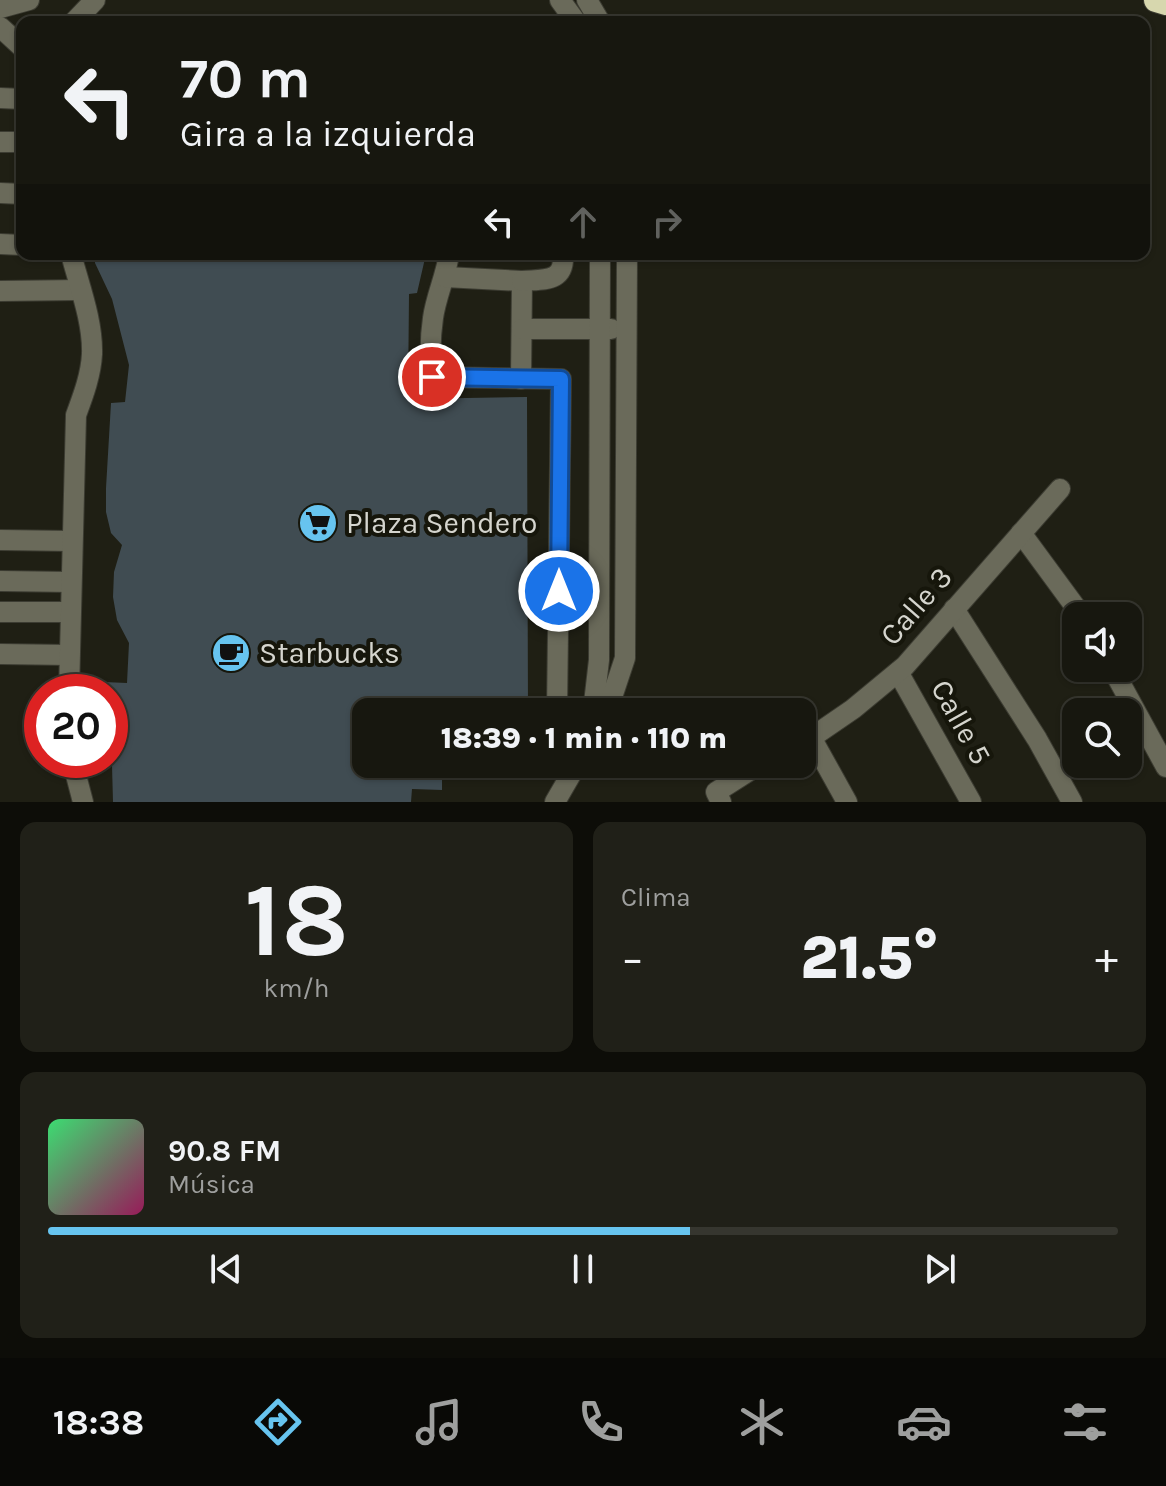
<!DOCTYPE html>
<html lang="es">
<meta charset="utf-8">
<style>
:root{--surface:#17170f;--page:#202018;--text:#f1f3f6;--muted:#9e9f9e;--line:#36362f;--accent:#67c4ef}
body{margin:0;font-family:Karla,sans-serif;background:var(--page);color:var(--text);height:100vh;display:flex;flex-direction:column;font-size:30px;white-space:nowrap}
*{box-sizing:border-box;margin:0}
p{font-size:26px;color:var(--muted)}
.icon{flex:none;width:44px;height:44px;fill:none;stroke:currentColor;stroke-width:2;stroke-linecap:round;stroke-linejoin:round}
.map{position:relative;height:802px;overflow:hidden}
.details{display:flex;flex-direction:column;gap:20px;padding:20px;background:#0d0d08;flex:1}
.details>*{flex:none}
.guide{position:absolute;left:16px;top:16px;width:1134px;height:244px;border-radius:16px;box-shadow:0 2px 6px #0004,0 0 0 2px var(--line);background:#17170f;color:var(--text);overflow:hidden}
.fabs{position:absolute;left:1062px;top:602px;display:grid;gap:16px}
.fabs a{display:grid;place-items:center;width:80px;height:80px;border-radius:16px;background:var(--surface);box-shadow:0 2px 6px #0004,0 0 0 2px var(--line);font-size:40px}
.speed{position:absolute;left:24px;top:674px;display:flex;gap:16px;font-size:40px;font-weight:700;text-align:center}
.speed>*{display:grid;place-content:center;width:104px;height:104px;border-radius:50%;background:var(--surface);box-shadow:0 2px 6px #0004,0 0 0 2px var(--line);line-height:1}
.speed .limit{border:12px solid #d22;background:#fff;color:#111}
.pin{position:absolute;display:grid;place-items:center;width:68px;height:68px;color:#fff;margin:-34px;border:4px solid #fff;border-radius:50%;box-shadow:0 2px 8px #0007}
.me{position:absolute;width:88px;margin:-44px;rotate:0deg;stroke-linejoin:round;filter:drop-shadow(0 0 6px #0008)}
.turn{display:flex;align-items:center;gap:28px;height:168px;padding:0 32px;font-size:36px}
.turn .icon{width:104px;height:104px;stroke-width:2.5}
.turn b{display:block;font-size:56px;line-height:68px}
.lanes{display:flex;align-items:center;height:76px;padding:0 32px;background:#0003;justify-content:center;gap:40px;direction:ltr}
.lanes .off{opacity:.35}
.big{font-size:60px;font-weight:800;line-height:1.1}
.details .widget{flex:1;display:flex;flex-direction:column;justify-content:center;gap:12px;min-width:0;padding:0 28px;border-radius:16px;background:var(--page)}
.details .dial{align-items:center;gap:0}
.dial b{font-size:104px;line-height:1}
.song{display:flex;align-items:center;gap:24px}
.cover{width:96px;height:96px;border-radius:12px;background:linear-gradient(135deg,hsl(140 70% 55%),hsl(330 70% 35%))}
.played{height:8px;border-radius:4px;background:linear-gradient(90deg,var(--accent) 60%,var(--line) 60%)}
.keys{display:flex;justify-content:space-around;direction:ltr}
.heat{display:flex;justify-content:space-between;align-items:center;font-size:44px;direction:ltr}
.details .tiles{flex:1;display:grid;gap:20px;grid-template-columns:1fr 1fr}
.widget:last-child{grid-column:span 2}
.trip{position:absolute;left:352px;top:698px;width:464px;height:80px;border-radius:16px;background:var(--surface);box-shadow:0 2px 6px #0004,0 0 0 2px var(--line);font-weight:800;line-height:80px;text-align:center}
.tabs{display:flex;height:128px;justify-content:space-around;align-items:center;background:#090906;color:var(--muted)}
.tabs .icon{width:56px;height:56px}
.tabs .current{color:var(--accent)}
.tabs b{font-size:36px;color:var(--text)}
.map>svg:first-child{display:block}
</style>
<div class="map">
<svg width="1166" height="802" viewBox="0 0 1166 802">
<rect width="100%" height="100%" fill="#1f1f14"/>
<polygon fill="#404c52" points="95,254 426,254 417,293 409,294 408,399 527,397 528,712 366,712 366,764 442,764 442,790 412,789 411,802 113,802 110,692 105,692 104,682 127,683 129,643 117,620 113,597 114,572 122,545 111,533 106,512 106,488 111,403 125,402 129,365 112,299 95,263"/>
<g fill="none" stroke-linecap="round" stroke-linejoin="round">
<g stroke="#3c3c32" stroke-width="22">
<g id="minor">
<polyline points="560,0 576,22"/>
<polyline points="587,0 600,22"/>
<polyline points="0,8 29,0"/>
<polyline points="74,22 95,0"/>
<polyline points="0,27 22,47"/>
<polyline points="0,98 22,99"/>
<polyline points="0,142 22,142"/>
<polyline points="0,193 22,194"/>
<polyline points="0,244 22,245"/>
<path d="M 449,254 C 446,276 436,296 433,318 C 430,338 430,357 432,377 L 561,379 L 557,712"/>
<polyline points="445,277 522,281 521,379"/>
<path d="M 522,281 C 544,279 565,283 563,254"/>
<polyline points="0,291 80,290"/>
<polyline points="522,329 611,329"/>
<polyline points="1021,533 1082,616"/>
<polyline points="0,540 72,541"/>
<polyline points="0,581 71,582"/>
<polyline points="954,609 1037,739 1072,802"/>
<polyline points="0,612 70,612"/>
<polyline points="0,654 69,655"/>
<polyline points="1112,668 1166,767"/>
<polyline points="898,672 971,802"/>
<path d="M 69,692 L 76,415 C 83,396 91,375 92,354 C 93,321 79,285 71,254"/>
<polyline points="593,712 599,660 600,254"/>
<polyline points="607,712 625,658 627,254"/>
<polyline points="812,739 847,802"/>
<polyline points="802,744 853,709 905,666 1060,489"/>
<polyline points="72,760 83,802"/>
<polyline points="555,802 577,764"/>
<polyline points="721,802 716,792 760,764"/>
</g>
</g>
<g stroke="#3c3c32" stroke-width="26">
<polyline id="highway" points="1156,0 1166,3"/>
</g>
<use href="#minor" stroke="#6a6a5a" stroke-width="20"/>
<use href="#highway" stroke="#d7d7ae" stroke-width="24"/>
</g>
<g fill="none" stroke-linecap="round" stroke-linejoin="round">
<g stroke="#114b97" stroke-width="20">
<polyline id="route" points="432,377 561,379 559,591"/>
</g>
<use href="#route" stroke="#1a73e8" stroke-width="14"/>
</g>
<defs>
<g id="supermarket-disc" transform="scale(2)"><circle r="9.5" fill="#67c4ef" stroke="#16160b"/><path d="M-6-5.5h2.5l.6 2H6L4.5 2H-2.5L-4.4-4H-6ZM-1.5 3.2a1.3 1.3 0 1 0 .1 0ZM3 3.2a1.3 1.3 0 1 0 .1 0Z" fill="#111"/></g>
<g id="cafe-disc" transform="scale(2)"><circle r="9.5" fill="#67c4ef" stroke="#16160b"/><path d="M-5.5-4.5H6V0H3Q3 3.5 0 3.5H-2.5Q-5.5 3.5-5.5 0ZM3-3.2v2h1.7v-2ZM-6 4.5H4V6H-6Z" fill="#111"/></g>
</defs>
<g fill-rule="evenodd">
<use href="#supermarket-disc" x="318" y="523"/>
<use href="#cafe-disc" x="231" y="653"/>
</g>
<g text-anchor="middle" stroke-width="8" stroke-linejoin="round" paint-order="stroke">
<g font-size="30" fill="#d5d5ce" stroke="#16160b" text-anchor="start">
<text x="346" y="533">Plaza Sendero</text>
<text x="259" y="663">Starbucks</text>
</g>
<g font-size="30" fill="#d5d5ce" stroke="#16160b">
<text transform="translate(916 606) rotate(-49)" y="10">Calle 3</text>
<text transform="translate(961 722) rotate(61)" y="10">Calle 5</text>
</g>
</g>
</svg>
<div class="fabs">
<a><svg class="icon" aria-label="sound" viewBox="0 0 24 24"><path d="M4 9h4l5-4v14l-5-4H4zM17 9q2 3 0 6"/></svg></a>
<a><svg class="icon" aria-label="search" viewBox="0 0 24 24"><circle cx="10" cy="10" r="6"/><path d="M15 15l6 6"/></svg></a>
</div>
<div class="speed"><div class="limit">20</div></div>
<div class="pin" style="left:432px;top:377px;background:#d93025"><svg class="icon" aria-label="arrive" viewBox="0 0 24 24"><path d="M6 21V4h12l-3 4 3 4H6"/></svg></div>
<svg class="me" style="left:559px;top:591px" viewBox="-20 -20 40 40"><circle r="17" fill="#1a73e8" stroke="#fff" stroke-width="3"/><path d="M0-11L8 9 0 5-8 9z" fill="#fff"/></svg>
<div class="trip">18:39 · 1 min · 110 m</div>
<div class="guide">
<div class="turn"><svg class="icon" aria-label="left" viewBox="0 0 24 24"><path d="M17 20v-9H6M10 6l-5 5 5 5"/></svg><div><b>70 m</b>Gira a la izquierda</div></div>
<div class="lanes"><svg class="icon" aria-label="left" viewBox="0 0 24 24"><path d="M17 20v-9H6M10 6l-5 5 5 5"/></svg><svg class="icon off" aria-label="ahead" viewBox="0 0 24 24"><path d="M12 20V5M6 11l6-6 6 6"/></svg><svg class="icon off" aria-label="right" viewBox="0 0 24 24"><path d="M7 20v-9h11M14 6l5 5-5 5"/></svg></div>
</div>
</div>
<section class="details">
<div class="tiles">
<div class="widget dial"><b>18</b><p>km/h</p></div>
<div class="widget"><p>Clima</p>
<div class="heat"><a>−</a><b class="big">21.5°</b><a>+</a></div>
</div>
<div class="widget">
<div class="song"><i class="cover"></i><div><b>90.8 FM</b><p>Música</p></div></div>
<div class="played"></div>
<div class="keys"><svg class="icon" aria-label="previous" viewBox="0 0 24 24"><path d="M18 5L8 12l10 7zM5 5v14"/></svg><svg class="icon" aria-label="pause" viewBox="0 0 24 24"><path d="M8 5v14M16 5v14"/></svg><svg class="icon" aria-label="next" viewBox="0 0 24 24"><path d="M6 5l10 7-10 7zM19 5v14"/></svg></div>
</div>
</div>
</section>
<nav class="tabs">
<b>18:38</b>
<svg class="icon current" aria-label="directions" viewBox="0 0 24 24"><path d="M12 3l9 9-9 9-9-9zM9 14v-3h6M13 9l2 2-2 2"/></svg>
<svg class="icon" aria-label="music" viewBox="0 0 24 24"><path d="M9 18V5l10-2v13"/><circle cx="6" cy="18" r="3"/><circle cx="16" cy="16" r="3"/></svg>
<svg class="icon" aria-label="phone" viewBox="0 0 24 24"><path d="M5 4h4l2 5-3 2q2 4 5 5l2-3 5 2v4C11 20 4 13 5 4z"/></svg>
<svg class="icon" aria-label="climate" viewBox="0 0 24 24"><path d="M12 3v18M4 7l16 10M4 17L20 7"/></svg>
<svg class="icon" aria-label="car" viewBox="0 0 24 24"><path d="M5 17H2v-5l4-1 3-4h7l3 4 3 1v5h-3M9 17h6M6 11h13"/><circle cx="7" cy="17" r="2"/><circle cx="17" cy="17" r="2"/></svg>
<svg class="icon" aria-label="filters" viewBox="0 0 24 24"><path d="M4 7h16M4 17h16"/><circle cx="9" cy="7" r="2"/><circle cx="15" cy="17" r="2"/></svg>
</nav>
